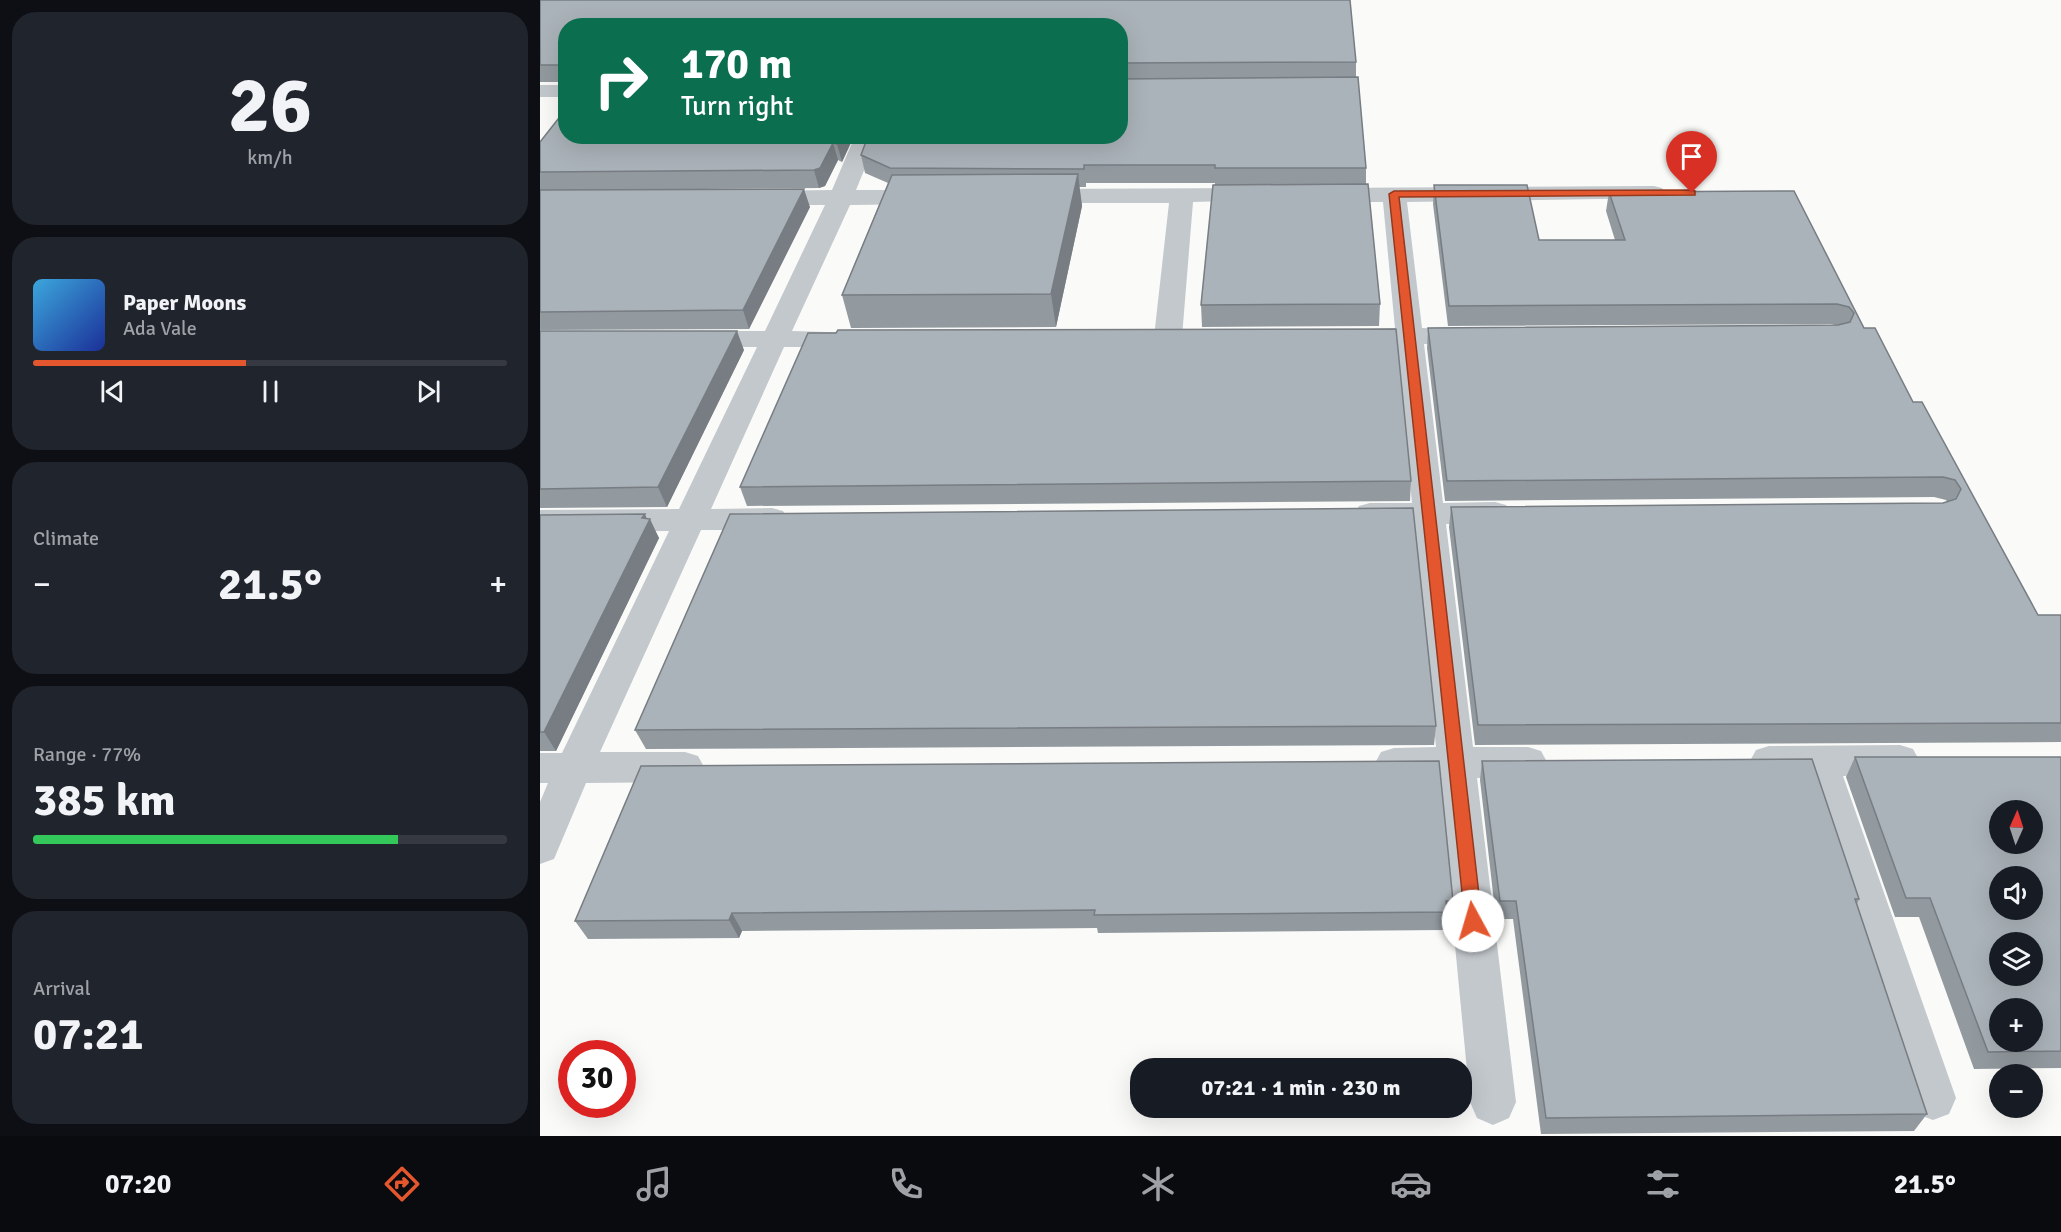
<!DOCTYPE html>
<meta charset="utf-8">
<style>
:root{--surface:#171b24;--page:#20242c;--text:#f1f3f6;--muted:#9ea1a6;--line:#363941;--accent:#e4572e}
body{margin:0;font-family:Signika,sans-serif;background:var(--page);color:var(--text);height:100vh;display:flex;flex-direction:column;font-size:22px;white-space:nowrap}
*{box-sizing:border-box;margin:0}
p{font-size:20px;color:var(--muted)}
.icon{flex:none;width:33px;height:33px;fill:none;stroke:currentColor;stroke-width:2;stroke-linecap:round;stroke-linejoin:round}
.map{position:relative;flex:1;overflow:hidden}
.side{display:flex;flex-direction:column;gap:12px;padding:12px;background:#0d0f14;width:540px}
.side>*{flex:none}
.banner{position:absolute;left:18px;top:18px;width:570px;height:126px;border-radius:24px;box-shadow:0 6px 24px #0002;background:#0b6e4f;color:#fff;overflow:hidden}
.needle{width:39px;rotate:3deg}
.buttons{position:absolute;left:1449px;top:800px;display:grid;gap:12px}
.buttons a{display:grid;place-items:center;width:54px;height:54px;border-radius:50%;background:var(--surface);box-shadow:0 6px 24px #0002;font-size:30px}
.speed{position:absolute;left:18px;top:1040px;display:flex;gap:12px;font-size:30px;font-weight:700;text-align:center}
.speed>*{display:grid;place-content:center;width:78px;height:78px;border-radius:50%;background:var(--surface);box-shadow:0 6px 24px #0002;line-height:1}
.speed .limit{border:9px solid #d22;background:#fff;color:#111}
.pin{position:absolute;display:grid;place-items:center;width:51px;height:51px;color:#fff;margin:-62px -26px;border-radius:50% 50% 50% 0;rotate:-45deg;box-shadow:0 0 6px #0007}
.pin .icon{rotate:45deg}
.me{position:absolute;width:66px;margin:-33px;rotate:354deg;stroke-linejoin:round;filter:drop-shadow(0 0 4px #0008)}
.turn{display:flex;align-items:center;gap:21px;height:126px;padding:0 24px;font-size:27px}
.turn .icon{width:78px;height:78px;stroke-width:2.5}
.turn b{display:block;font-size:42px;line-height:51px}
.big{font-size:45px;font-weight:800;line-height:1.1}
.side .card{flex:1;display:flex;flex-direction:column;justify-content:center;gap:9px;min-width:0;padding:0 21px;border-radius:24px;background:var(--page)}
.side .dial{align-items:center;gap:0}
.dial b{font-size:78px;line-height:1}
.song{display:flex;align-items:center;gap:18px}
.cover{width:72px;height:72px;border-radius:9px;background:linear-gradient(135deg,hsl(200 70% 55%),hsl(230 70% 35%))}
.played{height:6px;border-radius:3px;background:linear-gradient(90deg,var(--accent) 45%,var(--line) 45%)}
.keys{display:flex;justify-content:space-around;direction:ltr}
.heat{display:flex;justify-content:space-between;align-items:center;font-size:33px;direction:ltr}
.charge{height:9px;border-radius:4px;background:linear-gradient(90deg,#34c759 77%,var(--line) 0)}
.trip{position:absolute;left:590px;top:1058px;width:342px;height:60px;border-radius:24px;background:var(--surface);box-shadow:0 6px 24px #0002;font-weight:800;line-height:60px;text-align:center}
.menu{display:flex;height:96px;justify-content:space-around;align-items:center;background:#090b0e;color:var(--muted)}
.menu .icon{width:42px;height:42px}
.menu .active{color:var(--accent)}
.menu b{font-size:27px;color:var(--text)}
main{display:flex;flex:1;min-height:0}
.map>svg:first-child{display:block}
</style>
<main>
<section class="side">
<div class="card dial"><b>26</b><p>km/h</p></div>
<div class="card">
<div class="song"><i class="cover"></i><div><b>Paper Moons</b><p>Ada Vale</p></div></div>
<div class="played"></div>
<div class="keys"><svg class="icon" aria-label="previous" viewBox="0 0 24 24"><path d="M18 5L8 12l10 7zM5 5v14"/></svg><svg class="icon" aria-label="pause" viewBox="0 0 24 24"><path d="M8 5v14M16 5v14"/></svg><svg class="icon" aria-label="next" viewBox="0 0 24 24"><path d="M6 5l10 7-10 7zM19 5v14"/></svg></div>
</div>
<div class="card"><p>Climate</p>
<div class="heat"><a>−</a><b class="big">21.5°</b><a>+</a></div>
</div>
<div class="card"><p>Range · 77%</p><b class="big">385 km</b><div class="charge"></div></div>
<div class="card"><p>Arrival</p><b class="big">07:21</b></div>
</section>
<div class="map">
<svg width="1521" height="1136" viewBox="0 0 1521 1136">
<rect width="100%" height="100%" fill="#fafaf8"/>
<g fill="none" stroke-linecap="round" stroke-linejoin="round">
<g fill="#c3c8cc" fill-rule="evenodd">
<rect x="0" y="85" width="26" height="12"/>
<polygon points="315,136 338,136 316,190 388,190 397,192 400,197 397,202 388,204 310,205 252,331 320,333 324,339 320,345 310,347 244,347 171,509 232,508 243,511 248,519 243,527 232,530 161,530 60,752 145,752 158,756 164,767 158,778 145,782 46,783 14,859 0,864 0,802 8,783 0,783 0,753 22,753 129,531 0,532 0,510 139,509 217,347 155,347 145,345 141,339 145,333 155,331 225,331 285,205 221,205 212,203 209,198 212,193 221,191 292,190"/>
<polygon points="1114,186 1122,188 1126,193 1122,198 867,202 882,328 941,330 945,336 941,342 884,344 903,503 955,502 966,505 971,513 966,521 955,524 906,524 933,747 988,747 1001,751 1007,762 1001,773 988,777 937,778 976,1102 969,1118 953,1125 937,1118 930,1102 899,778 854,778 841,774 835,763 841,752 854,748 896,747 874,524 830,525 819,522 814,514 819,506 830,503 872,503 857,344 802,342 798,336 802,330 855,328 843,202 785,202 777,200 773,195 777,190 785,188"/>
<polygon points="715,188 723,190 727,195 723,200 653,202 642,337 638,343 628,345 618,343 614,337 629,203 497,203 488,201 485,196 488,191 497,189"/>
<polygon points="1360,745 1373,749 1379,760 1373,771 1360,775 1303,776 1416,1098 1409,1114 1393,1120 1377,1114 1370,1098 1265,776 1229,776 1216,772 1210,761 1216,750 1229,746"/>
</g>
</g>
<g fill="#929a9f">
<polygon points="0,0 810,0 816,62 816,77 818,77 826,168 826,184 828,184 840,304 839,326 662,327 661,305 673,185 675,185 675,183 546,183 546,187 539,187 542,206 516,327 311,328 302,295 348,183 325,173 321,155 328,136 580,136 580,26 26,26 26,82 0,82"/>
<polygon points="314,136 302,162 298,160 285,186 279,188 36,190 270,207 209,329 0,330 0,142"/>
<polygon points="894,185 999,240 1075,240 1066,211 1069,192 1254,191 1324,328 1373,402 1498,615 1521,615 1521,742 935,745 909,527 911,507 1403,503 1407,502 1406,500 1394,497 905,501 887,348 888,328 1295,325 1291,324 908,326 893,204"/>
<polygon points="0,331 204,350 127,507 0,508"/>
<polygon points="871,481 870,501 207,506 200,487"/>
<polygon points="0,515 107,518 119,538 16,751 0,751"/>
<polygon points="896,726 894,745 106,749 95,730"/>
<polygon points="1315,757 1521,757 1521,1068 1434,1069 1379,917 1355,917 1306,777"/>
<polygon points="942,761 1319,899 1317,904 1387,1114 1374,1131 1001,1134 973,919 956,919 940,780"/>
<polygon points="101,766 913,901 910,919 906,919 904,930 558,933 557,928 202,931 199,938 48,939 35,921"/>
</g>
<g fill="#777d82">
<polygon points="301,136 314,136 302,162 297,144"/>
<polygon points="293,143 298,160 285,186 279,188 274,170"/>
<polygon points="538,174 542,206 516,327 511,294"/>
<polygon points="264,189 270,207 209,329 203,310"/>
<polygon points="197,331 204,350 127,507 118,487"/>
<polygon points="105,514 108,522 110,519 119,538 16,751 4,732"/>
<polygon points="192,913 202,931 199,938 189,920"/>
</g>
<g fill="#aab3b9" stroke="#777d82" stroke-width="1.5" fill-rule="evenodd">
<polygon points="0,0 810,0 816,62 580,63 580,26 26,26 26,65 0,65"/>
<polygon points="818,77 826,168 675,168 675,165 544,165 544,169 350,168 321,155 328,136 580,136 580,79"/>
<polygon points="26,109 26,136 301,136 297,144 293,143 280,168 274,170 0,172 0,142"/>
<polygon points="538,174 511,294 302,295 352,175"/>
<polygon points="828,184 840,304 661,305 673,185"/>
<polygon points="894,185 987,185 999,240 1085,240 1069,192 1254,191 1324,328 1335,328 1373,402 1382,402 1498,615 1521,615 1521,723 938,725 911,507 1403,503 1416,499 1421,489 1415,480 1403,477 907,481 888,328 1298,325 1310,322 1314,313 1309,307 1297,304 909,306"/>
<polygon points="264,189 203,310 0,312 0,190"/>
<polygon points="856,329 871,481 200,487 268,333 296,333 298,330"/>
<polygon points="0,331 197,331 118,487 0,489"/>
<polygon points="873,508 896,726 95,730 190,514"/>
<polygon points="105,514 102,518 110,519 4,732 0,732 0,515"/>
<path d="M 1315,757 L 1521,757 L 1521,1051 L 1448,1052 L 1390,898 L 1366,898 ZM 1460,810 L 1492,810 L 1492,843 L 1460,843 ZM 1460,876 L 1492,876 L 1492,909 L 1460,909 ZM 1460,942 L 1492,942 L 1492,975 L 1460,975 ZM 1460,1008 L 1492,1008 L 1492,1041 L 1460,1041 Z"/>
<polygon points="1272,759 1319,899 1315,899 1387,1114 1006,1118 976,901 960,901 942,761"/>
<polygon points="899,761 913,901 906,901 907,912 554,915 555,910 192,913 189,920 35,921 101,766"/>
</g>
<polygon fill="#e4572e" stroke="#94391e" stroke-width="1.5" points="1152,190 1155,191 1155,195 859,197 942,921 939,926 933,928 927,926 925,921 849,194 854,191"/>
</svg>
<div class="buttons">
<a><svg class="needle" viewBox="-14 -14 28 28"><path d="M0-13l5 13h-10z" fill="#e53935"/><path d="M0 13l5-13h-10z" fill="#9ea1a6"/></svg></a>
<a><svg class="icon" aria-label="sound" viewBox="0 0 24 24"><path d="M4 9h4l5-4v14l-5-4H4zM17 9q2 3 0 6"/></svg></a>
<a><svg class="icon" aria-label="layers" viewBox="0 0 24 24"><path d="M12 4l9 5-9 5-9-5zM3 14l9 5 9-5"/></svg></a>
<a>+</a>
<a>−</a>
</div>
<div class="speed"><div class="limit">30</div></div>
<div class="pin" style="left:1152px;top:193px;background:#d93025"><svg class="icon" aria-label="arrive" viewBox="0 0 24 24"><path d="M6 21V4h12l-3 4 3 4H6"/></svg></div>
<svg class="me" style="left:933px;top:921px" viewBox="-20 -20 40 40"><circle r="19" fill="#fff"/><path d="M0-13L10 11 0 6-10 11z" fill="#e4572e"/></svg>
<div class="trip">07:21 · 1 min · 230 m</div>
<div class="banner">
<div class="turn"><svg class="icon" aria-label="right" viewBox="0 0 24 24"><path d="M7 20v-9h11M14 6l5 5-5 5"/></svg><div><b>170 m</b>Turn right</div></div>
</div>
</div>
</main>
<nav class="menu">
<b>07:20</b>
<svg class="icon active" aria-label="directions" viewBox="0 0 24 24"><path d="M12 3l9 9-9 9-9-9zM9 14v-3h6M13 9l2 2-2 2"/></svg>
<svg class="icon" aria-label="music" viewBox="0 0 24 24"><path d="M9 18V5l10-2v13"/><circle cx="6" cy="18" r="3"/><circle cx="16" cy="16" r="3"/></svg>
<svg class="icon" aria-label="phone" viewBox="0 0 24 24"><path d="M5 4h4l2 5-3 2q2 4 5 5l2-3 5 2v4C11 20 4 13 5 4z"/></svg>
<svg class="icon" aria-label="climate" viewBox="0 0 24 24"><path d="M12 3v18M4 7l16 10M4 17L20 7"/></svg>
<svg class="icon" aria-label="car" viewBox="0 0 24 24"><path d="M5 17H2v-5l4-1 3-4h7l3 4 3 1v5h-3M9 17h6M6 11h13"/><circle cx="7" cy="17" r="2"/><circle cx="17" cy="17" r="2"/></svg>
<svg class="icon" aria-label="filters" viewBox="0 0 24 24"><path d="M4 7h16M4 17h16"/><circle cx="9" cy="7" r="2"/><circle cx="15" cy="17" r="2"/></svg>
<b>21.5°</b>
</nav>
